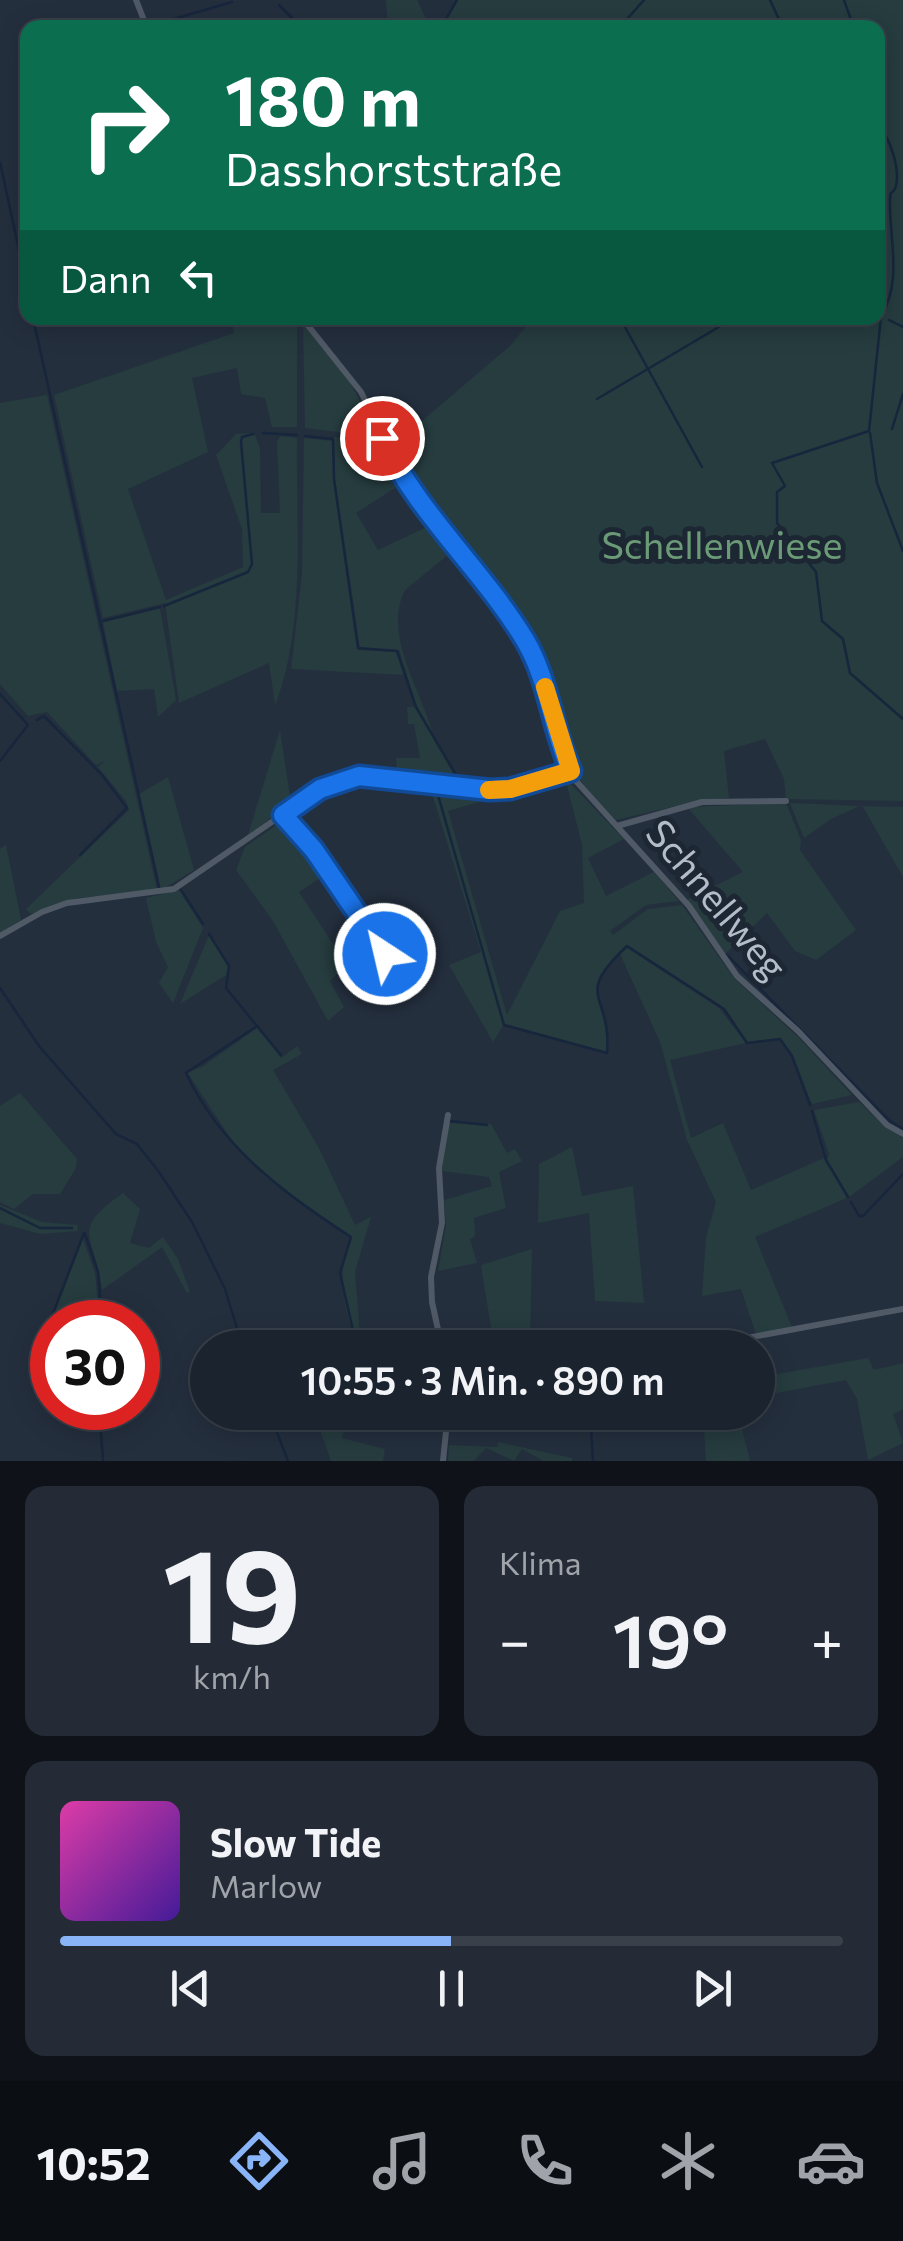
<!DOCTYPE html>
<html lang="de">
<meta charset="utf-8">
<style>
:root{--surface:#1b232e;--page:#242b36;--text:#f1f3f6;--muted:#a0a4aa;--line:#39404a;--accent:#8ab4f8}
body{margin:0;font-family:Commissioner,sans-serif;background:var(--page);color:var(--text);height:100vh;display:flex;flex-direction:column;font-size:38px;white-space:nowrap}
*{box-sizing:border-box;margin:0}
p{font-size:32px;color:var(--muted)}
.icon{flex:none;width:55px;height:55px;fill:none;stroke:currentColor;stroke-width:2;stroke-linecap:round;stroke-linejoin:round}
.map{position:relative;height:1461px;overflow:hidden}
.side{display:flex;flex-direction:column;gap:25px;padding:25px;background:#0f1319;flex:1}
.side>*{flex:none}
.guide{position:absolute;left:20px;top:20px;width:865px;height:305px;border-radius:20px;box-shadow:0 5px 25px #0003,0 0 0 2px var(--line);background:#0b6e4f;color:#fff;overflow:hidden}
.speed{position:absolute;left:30px;top:1300px;display:flex;gap:20px;font-size:50px;font-weight:700;text-align:center}
.speed>*{display:grid;place-content:center;width:130px;height:130px;border-radius:50%;background:var(--surface);box-shadow:0 5px 25px #0003,0 0 0 2px var(--line);line-height:1}
.speed .limit{border:15px solid #d22;background:#fff;color:#111}
.pin{position:absolute;display:grid;place-items:center;width:85px;height:85px;color:#fff;margin:-42px;border:5px solid #fff;border-radius:50%;box-shadow:0 2px 10px #0007}
.me{position:absolute;width:110px;margin:-55px;rotate:325deg;stroke-linejoin:round;filter:drop-shadow(0 0 8px #0008)}
.turn{display:flex;align-items:center;gap:35px;height:210px;padding:0 40px;font-size:45px}
.turn .icon{width:130px;height:130px;stroke-width:2.5}
.turn b{display:block;font-size:70px;line-height:85px}
.then{display:flex;align-items:center;height:95px;padding:0 40px;background:#0003;gap:20px;font-size:38px}
.big{font-size:75px;font-weight:600;line-height:1.1}
.side .tile{flex:1;display:flex;flex-direction:column;justify-content:center;gap:15px;min-width:0;padding:0 35px;border-radius:20px;background:var(--page)}
.side .dial{align-items:center;gap:0}
.dial b{font-size:130px;line-height:1}
.song{display:flex;align-items:center;gap:30px}
.cover{width:120px;height:120px;border-radius:15px;background:linear-gradient(135deg,hsl(320 70% 55%),hsl(260 70% 35%))}
.played{height:10px;border-radius:5px;background:linear-gradient(90deg,var(--accent) 50%,var(--line) 50%)}
.keys{display:flex;justify-content:space-around;direction:ltr}
.heat{display:flex;justify-content:space-between;align-items:center;font-size:55px;direction:ltr}
.side .tiles{flex:1;display:grid;gap:25px;grid-template-columns:1fr 1fr}
.tile:last-child{grid-column:span 2}
.trip{position:absolute;left:190px;top:1330px;width:585px;height:100px;border-radius:50px;background:var(--surface);box-shadow:0 5px 25px #0003,0 0 0 2px var(--line);font-weight:600;line-height:100px;text-align:center}
.menu{display:flex;height:160px;justify-content:space-around;align-items:center;background:#0b0e12;color:var(--muted)}
.menu .icon{width:70px;height:70px}
.menu .current{color:var(--accent)}
.menu b{font-size:45px;color:var(--text)}
.map>svg:first-child{display:block}
</style>
<div class="map">
<svg width="903" height="1461" viewBox="0 0 903 1461">
<rect width="100%" height="100%" fill="#242f3e"/>
<g fill="#263c3f">
<polygon points="386,0 417,0 430,27 388,27"/>
<path d="M 458,0 L 903,0 L 903,801 L 786,799 L 784,779 L 765,739 L 724,751 L 729,798 L 701,800 L 616,820 C 600,803 582,787 572,766 C 554,726 551,681 530,642 C 491,571 427,519 390,448 L 510,346 L 533,318 L 878,318 L 878,28 L 441,27 Z"/>
<path d="M 232,318 L 297,318 L 297,427 L 272,427 L 265,398 L 241,394 L 237,368 L 192,378 L 208,452 L 128,489 L 166,600 L 243,567 L 242,529 L 216,455 L 236,434 L 254,433 L 260,448 L 261,513 L 280,513 L 277,442 L 280,436 L 297,438 C 296,519 306,629 275,705 L 269,663 L 179,703 L 165,603 L 103,618 L 54,395 L 234,333 Z"/>
<polygon points="303,323 350,382 375,431 372,436 305,428"/>
<polygon points="47,395 157,890 76,898 31,914 26,909 129,810 126,801 98,767 105,761 96,765 47,712 28,716 0,684 0,403"/>
<path d="M 334,437 L 382,446 L 401,484 L 356,513 L 378,550 L 433,524 L 454,550 L 405,590 C 382,635 422,692 433,734 L 417,707 L 399,650 L 360,648 L 335,479 Z"/>
<polygon points="304,438 333,441 333,479 358,650 397,652 404,675 291,669 302,574"/>
<polygon points="160,608 176,700 158,717 154,689 117,691 103,622"/>
<polygon points="407,707 415,707 457,780 397,773 396,758 420,758 414,724 408,724"/>
<polygon points="280,730 291,803 248,835"/>
<polygon points="168,777 194,870 161,890 139,794"/>
<path d="M 565,778 L 624,839 L 588,858 L 606,896 L 654,872 L 679,901 L 646,905 L 610,931 L 613,935 L 648,909 L 682,905 L 734,978 L 799,1038 L 852,1095 L 812,1104 L 792,1054 L 780,1038 L 748,1042 L 720,1005 L 627,945 C 570,998 610,991 606,1052 L 504,1024 L 493,1042 L 449,965 L 481,952 L 430,787 L 503,795 L 448,811 L 507,1015 L 560,911 L 584,903 L 582,845 Z"/>
<polygon points="786,803 801,840 800,850 856,930 816,960 795,951 767,913 725,954 687,900 743,872 687,807"/>
<path d="M 790,803 C 827,804 865,807 903,807 L 903,877 L 862,805 L 831,819 L 804,838 Z"/>
<polygon points="281,822 299,834 328,873 299,892 347,965 330,981 344,1007 328,1021 273,921 236,870 245,847"/>
<polygon points="6,845 21,920 0,933 0,849"/>
<polygon points="179,890 203,928 173,1003 159,983 168,967 156,942 146,898"/>
<polygon points="209,935 228,966 226,975 180,1004"/>
<polygon points="627,948 719,1008 746,1043 670,1060 691,1138 723,1123 751,1190 824,1158 847,1198 755,1237 792,1327 756,1334 741,1289 702,1296 706,1237 716,1202 687,1140 660,1042 620,954"/>
<path d="M 257,1028 L 281,1058 L 297,1046 L 302,1054 L 273,1070 L 319,1148 L 355,1225 L 371,1217 L 355,1272 L 361,1347 C 348,1331 341,1291 343,1269 C 344,1258 350,1248 352,1237 L 263,1175 L 231,1139 L 187,1072 L 202,1067 Z"/>
<polygon points="20,1093 77,1159 76,1168 60,1194 33,1194 14,1209 0,1202 0,1106"/>
<polygon points="859,1102 885,1127 903,1138 903,1157 849,1197 827,1160 829,1154 814,1110"/>
<polygon points="448,1123 491,1124 507,1153 515,1149 522,1161 499,1172 506,1208 474,1218 475,1236 470,1239 477,1263 438,1271 446,1225 444,1200 492,1186 489,1177 442,1171"/>
<polygon points="572,1147 582,1196 633,1186 644,1303 595,1301 589,1213 538,1223 539,1164"/>
<path d="M 123,1193 L 140,1209 L 130,1243 L 149,1248 L 163,1237 L 178,1259 L 190,1292 L 187,1293 L 162,1247 L 102,1290 C 95,1233 68,1232 123,1193 Z"/>
<polygon points="0,1205 42,1222 77,1225 78,1231 40,1234 0,1223"/>
<polygon points="83,1239 95,1273 100,1322 52,1322 52,1376 37,1376 50,1324"/>
<polygon points="532,1249 530,1343 527,1347 494,1347 481,1265"/>
<polygon points="868,1358 874,1370 903,1363 903,1409 893,1414 903,1443 868,1460 857,1399 846,1380 771,1394 766,1376"/>
<polygon points="314,1413 349,1413 342,1438 385,1449 383,1461 331,1461"/>
<polygon points="703,1413 738,1413 750,1461 706,1461"/>
<polygon points="498,1442 572,1458 572,1461 543,1461 522,1449 514,1461 486,1448 474,1461 448,1461 449,1445 497,1447"/>
</g>
<g fill="none" stroke-linecap="round" stroke-linejoin="round">
<g stroke="#17263c" stroke-width="2.5">
<polyline points="770,0 783,28"/>
<polyline points="844,0 854,28"/>
<polyline points="279,5 292,18"/>
<polyline points="299,22 306,28"/>
<polyline points="153,25 232,2"/>
<polyline points="441,28 457,0"/>
<polyline points="619,28 644,0"/>
<path d="M 878,126 C 890,137 900,168 896,186 C 893,196 890,188 890,200 C 889,241 903,279 881,317 L 869,431 L 772,463 L 785,486 L 777,492 L 777,523 L 816,572 L 822,621 L 843,639 L 850,673 L 903,719"/>
<polyline points="0,162 28,292"/>
<polyline points="33,318 159,887"/>
<polyline points="620,318 702,467"/>
<polyline points="889,320 903,327"/>
<polyline points="597,399 734,318"/>
<polyline points="892,429 903,394"/>
<polyline points="263,433 297,435"/>
<polyline points="870,433 877,483 903,551"/>
<polyline points="305,436 333,439 334,479 358,648 397,651 416,707 459,780"/>
<polyline points="164,606 248,572 252,564 241,442 242,437 253,434"/>
<polyline points="103,621 160,607"/>
<polyline points="0,694 28,725 0,761"/>
<polyline points="37,720 44,716 102,775 127,808 80,855"/>
<path d="M 436,788 L 504,1025 L 607,1053 C 612,992 572,998 627,946 L 724,1009 L 747,1043 L 780,1039 L 792,1056 L 810,1105"/>
<polyline points="181,890 203,924"/>
<path d="M 209,934 L 229,966 L 226,988 L 257,1026 L 186,1073 C 220,1146 284,1194 351,1237 L 340,1273 L 357,1348"/>
<polyline points="727,955 889,1120 903,1129"/>
<polyline points="0,988 39,1046 116,1134 137,1144 159,1172 192,1222 225,1289 243,1348"/>
<polyline points="257,1026 281,1055"/>
<polyline points="812,1111 826,1160 848,1197"/>
<polyline points="449,1121 487,1125"/>
<polyline points="851,1202 859,1216 863,1216 903,1174"/>
<polyline points="0,1208 40,1228 72,1228"/>
<polyline points="85,1234 98,1272 102,1322"/>
<polyline points="720,1348 729,1346"/>
<polyline points="33,1389 49,1324 84,1233"/>
<polyline points="99,1408 103,1460"/>
<polyline points="269,1412 288,1461"/>
<polyline points="401,1412 409,1412"/>
<polyline points="590,1412 593,1461"/>
</g>
<g stroke="#505966" stroke-width="6">
<polyline points="136,0 147,28"/>
<polyline points="302,318 361,392 406,484 525,641 576,781 689,906 737,976 798,1031 887,1125 903,1134"/>
<polyline points="283,815 314,850 385,954"/>
<polyline points="617,826 702,802 786,801"/>
<path d="M 0,936 L 42,912 L 67,903 L 174,889 L 320,789 C 375,763 431,786 488,790 C 516,792 545,779 571,771"/>
<polyline points="442,1348 432,1302 431,1277 442,1223 439,1168 448,1115"/>
<polyline points="666,1348 703,1346 903,1309"/>
<polyline points="443,1461 448,1412"/>
</g>
</g>
<g fill="none" stroke-linecap="round" stroke-linejoin="round">
<g stroke="#114b97" stroke-width="25">
<path id="route" d="M 382,438 C 418,514 482,569 525,640 C 549,680 552,729 571,771 L 510,789 L 490,790 L 359,776 L 320,789 L 283,815 L 314,850 L 385,954"/>
</g>
<use href="#route" stroke="#1a73e8" stroke-width="18"/>
<polyline stroke="#f59e0b" stroke-width="18" points="489,790 510,789 571,771 545,687"/>
</g>
<g text-anchor="middle" stroke-width="10" stroke-linejoin="round" paint-order="stroke">
<g font-size="38" fill="#6b9a76" stroke="#1d2633">
<text x="722" y="559">Schellenwiese</text>
</g>
<g font-size="38" fill="#b4bcc9" stroke="#1d2633">
<text transform="translate(716 900) rotate(50)" y="13">Schnellweg</text>
</g>
</g>
</svg>
<div class="speed"><div class="limit">30</div></div>
<div class="pin" style="left:382px;top:438px;background:#d93025"><svg class="icon" aria-label="arrive" viewBox="0 0 24 24"><path d="M6 21V4h12l-3 4 3 4H6"/></svg></div>
<svg class="me" style="left:385px;top:954px" viewBox="-20 -20 40 40"><circle r="17" fill="#1a73e8" stroke="#fff" stroke-width="3"/><path d="M0-11L8 9 0 5-8 9z" fill="#fff"/></svg>
<div class="trip">10:55 · 3 Min. · 890 m</div>
<div class="guide">
<div class="turn"><svg class="icon" aria-label="right" viewBox="0 0 24 24"><path d="M7 20v-9h11M14 6l5 5-5 5"/></svg><div><b>180 m</b>Dasshorststraße</div></div>
<div class="then">Dann<svg class="icon" aria-label="left" viewBox="0 0 24 24"><path d="M17 20v-9H6M10 6l-5 5 5 5"/></svg></div>
</div>
</div>
<section class="side">
<div class="tiles">
<div class="tile dial"><b>19</b><p>km/h</p></div>
<div class="tile"><p>Klima</p>
<div class="heat"><a>−</a><b class="big">19°</b><a>+</a></div>
</div>
<div class="tile">
<div class="song"><i class="cover"></i><div><b>Slow Tide</b><p>Marlow</p></div></div>
<div class="played"></div>
<div class="keys"><svg class="icon" aria-label="previous" viewBox="0 0 24 24"><path d="M18 5L8 12l10 7zM5 5v14"/></svg><svg class="icon" aria-label="pause" viewBox="0 0 24 24"><path d="M8 5v14M16 5v14"/></svg><svg class="icon" aria-label="next" viewBox="0 0 24 24"><path d="M6 5l10 7-10 7zM19 5v14"/></svg></div>
</div>
</div>
</section>
<nav class="menu">
<b>10:52</b>
<svg class="icon current" aria-label="directions" viewBox="0 0 24 24"><path d="M12 3l9 9-9 9-9-9zM9 14v-3h6M13 9l2 2-2 2"/></svg>
<svg class="icon" aria-label="music" viewBox="0 0 24 24"><path d="M9 18V5l10-2v13"/><circle cx="6" cy="18" r="3"/><circle cx="16" cy="16" r="3"/></svg>
<svg class="icon" aria-label="phone" viewBox="0 0 24 24"><path d="M5 4h4l2 5-3 2q2 4 5 5l2-3 5 2v4C11 20 4 13 5 4z"/></svg>
<svg class="icon" aria-label="climate" viewBox="0 0 24 24"><path d="M12 3v18M4 7l16 10M4 17L20 7"/></svg>
<svg class="icon" aria-label="car" viewBox="0 0 24 24"><path d="M5 17H2v-5l4-1 3-4h7l3 4 3 1v5h-3M9 17h6M6 11h13"/><circle cx="7" cy="17" r="2"/><circle cx="17" cy="17" r="2"/></svg>
</nav>
